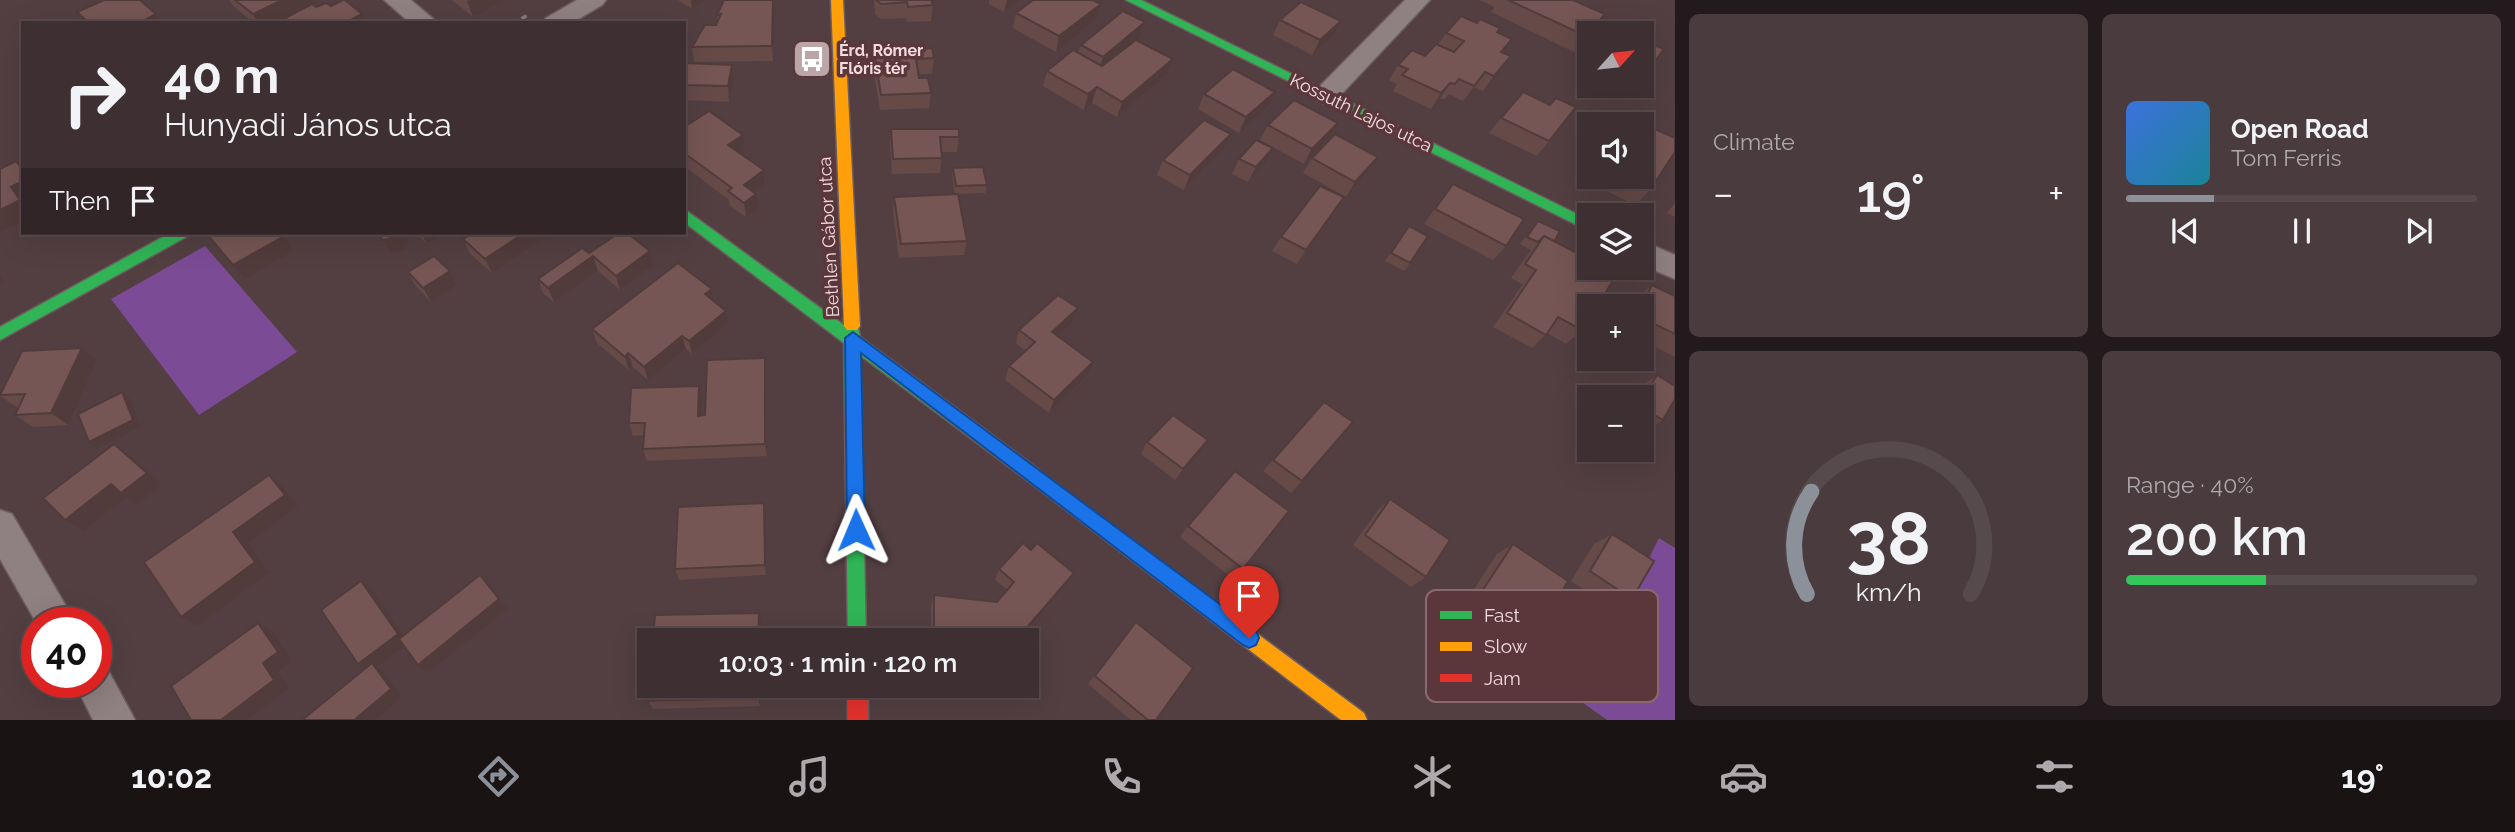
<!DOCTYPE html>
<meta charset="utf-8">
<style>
:root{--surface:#3e2f32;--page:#493b3e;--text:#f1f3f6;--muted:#ada9ac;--line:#574a4d;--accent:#8c9099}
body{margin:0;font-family:Raleway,sans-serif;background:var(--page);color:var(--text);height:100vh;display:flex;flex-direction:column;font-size:26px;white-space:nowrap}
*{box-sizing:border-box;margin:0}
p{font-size:23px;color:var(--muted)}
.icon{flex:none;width:38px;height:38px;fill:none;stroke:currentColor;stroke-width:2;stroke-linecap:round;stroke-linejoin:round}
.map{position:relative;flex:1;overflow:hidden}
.side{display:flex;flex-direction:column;gap:14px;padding:14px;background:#221a1c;width:840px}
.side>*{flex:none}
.guide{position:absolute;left:21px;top:21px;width:665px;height:214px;border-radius:0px;box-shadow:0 7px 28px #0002,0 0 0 2px var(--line);background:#3e2f32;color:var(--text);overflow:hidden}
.needle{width:46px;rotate:63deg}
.buttons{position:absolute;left:1577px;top:21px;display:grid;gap:14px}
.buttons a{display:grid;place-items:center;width:77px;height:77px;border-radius:0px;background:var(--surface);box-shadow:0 7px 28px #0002,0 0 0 2px var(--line);font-size:35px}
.speed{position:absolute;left:21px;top:607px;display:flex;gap:14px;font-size:35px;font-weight:700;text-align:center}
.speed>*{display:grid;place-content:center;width:91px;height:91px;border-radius:50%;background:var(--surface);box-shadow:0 7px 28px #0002,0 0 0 2px var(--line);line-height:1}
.speed .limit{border:10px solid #d22;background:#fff;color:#111}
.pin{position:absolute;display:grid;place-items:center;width:60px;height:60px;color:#fff;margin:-72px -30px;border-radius:50% 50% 50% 0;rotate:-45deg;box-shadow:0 0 7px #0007}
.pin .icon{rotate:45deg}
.me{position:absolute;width:77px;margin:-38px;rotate:359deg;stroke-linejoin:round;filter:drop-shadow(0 0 5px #0008)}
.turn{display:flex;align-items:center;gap:24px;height:147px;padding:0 28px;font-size:32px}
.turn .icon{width:91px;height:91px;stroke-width:2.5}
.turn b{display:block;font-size:49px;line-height:60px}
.then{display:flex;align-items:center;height:66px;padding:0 28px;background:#0003;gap:14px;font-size:26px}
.big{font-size:52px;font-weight:600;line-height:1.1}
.side .widget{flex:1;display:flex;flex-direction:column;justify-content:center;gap:10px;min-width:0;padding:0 24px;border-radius:10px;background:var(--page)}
.side .dial{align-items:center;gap:0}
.dial svg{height:182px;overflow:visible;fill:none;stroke:var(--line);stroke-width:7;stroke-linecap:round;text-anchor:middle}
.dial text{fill:var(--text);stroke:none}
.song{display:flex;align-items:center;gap:21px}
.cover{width:84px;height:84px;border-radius:10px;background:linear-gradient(135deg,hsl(220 70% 55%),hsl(190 70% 35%))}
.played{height:7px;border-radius:4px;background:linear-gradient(90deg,var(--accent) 25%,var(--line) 25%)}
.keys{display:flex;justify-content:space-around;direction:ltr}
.heat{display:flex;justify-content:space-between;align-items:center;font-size:38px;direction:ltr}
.charge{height:10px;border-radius:5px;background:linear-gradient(90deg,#34c759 40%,var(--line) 0)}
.side .tiles{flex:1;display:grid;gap:14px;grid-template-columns:repeat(2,1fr)}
.trip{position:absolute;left:637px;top:628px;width:402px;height:70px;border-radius:0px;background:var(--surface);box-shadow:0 7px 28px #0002,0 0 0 2px var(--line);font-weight:600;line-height:70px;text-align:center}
.menu{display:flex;height:112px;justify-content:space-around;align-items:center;background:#191314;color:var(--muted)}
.menu .icon{width:49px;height:49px}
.menu .active{color:var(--accent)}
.menu b{font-size:32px;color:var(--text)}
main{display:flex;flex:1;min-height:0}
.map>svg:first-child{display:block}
</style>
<main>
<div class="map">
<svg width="1675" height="720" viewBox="0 0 1675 720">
<rect width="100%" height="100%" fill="#533f42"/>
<g fill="#7b4b95">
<polygon points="205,246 297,352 199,415 111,299"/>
<polygon points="1659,538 1675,548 1675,720 1607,720 1579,700"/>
</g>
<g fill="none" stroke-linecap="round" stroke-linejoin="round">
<g stroke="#6c5c5e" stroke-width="3">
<g id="street">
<polygon points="384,0 411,0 438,23 410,23"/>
<polygon points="577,0 606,0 602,5 572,23 542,23 546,18"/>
<polygon points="1405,0 1430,0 1335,101 1326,104 1317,101 1313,95 1317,89"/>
<polygon points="1642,241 1675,255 1675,279 1642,265"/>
<polygon points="0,510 12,514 76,623 37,624 0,559"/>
<polygon points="96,664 107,668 135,720 93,720 74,682 96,682"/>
</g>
</g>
<g stroke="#6c5c5e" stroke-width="3">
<g id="fast">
<polygon points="1126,0 1141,0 1589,220 1589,231"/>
<polygon points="684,209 845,326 852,320 857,322 860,337 1039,470 1042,475 1039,480 1033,483 1027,480 860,355 866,640 848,640 844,343 684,222"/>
<polygon points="170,233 188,233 186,237 0,340 0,327"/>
</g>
</g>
<g stroke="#6c5c5e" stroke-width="3">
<g id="slow">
<polygon points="831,0 843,0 860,326 857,330 847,330 844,326"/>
<polygon points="1033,467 1364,713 1367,720 1341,720 1027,480 1024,475 1027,470"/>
</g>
</g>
<g stroke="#6c5c5e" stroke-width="3">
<rect id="jam" x="848" y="686" width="20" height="34"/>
</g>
<polyline stroke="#88797a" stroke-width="3.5" stroke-dasharray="6 2.5" stroke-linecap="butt" points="514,23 528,15"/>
<use href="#street" fill="#8f8081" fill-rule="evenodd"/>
<use href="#fast" fill="#30b455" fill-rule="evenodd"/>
<use href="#slow" fill="#ff9f0a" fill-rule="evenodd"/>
<use href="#jam" fill="#e5322d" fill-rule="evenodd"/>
</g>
<g fill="#654a48">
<polygon points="229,0 321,0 312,4 316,7 331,6 367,23 288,23 286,18 276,23 254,23 233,6"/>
<polygon points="452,0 506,0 473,17"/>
<polygon points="678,0 706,0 692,9"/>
<polygon points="724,0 774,0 773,61 694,62 692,47 716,25 717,22 717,15"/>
<polygon points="874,0 931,0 933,5 931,21 907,22 906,18 881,19 875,14"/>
<polygon points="989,0 1021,0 1004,12 989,4"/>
<polygon points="1479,0 1573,0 1593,29 1574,52 1491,12 1495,7"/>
<polygon points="1016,13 1097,19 1056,52 1013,28"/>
<polygon points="1280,20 1333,36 1312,55 1273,35"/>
<polygon points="1145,22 1140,38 1137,40 1173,59 1167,75 1117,117 1092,103 1084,110 1043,86 1047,71 1078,53 1081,45"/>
<polygon points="1477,23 1512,39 1502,52 1511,56 1483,91 1474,87 1463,101 1449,94 1444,100 1440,98 1431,109 1393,91 1397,84 1389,80 1398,65 1425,56 1438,45 1446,33"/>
<polygon points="1642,40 1664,49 1648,69 1642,66"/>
<polygon points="874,50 934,58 932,74 919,74 919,78 931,93 929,108 880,110 873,66"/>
<polygon points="684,63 732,65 734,80 729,102 684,100"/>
<polygon points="1204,94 1268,107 1239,133 1198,109"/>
<polygon points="1550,105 1549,141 1537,156 1489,133 1501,118"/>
<polygon points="1627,116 1675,138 1675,152 1650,190 1635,205 1592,184 1597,177 1642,177 1642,124 1620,124"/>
<polygon points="684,123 744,150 740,153 764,170 765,185 754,193 758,209 746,217 730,206 729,200 684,166"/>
<polygon points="1338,123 1329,138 1304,164 1260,140 1268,125"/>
<polygon points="891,129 959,137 957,152 942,152 942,158 940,173 892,174 890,144"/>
<polygon points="1231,134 1224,149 1184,190 1157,175 1163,160"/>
<polygon points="1589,149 1589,172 1577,166"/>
<polygon points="1378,157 1368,172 1346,197 1303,173 1312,158"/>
<polygon points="1239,159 1265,163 1248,182 1232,174"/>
<polygon points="953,168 987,185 985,193 958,194 967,241 964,255 899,258 893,212 894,197 955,194 952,176"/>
<polygon points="1453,184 1506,246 1493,260 1424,224"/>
<polygon points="1344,197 1335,212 1297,264 1272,251 1281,237"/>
<polygon points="1675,203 1675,217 1667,213"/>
<polygon points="1538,221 1554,242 1573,252 1580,245 1582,330 1566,344 1547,333 1532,348 1493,327 1523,284 1511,278 1531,250 1520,244"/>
<polygon points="415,233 446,233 427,244"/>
<polygon points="473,233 551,233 492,273 470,254 463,239"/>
<polygon points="1403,234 1410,263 1404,271 1385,261"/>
<polygon points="589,253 654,266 620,290 598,271 554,302 543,293 538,279"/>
<polygon points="450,271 458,285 431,302 416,286 408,272"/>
<polygon points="1652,285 1675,296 1675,357 1642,340 1642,306 1632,306 1635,299"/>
<polygon points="712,289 714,301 728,324 692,354 686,349 648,380 633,367 629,370 597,343 592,329"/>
<polygon points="1078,308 1073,322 1058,336 1088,375 1049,413 1005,380 1009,366 1025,351 1016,343 1019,330"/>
<polygon points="765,358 766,371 767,456 647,461 643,449 644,435 633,436 629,423 699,386 702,398 701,416 705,415"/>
<polygon points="97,361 68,425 33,427 15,415 18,408 0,396"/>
<polygon points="1657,375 1663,420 1653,426 1642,420 1642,397 1638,397 1647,382"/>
<polygon points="1147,442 1200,453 1175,480 1141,454"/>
<polygon points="1273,460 1302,481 1291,493 1263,471"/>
<polygon points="1390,499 1426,577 1411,587 1353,545 1378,510"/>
<polygon points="764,503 766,514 766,575 679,580 675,569"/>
<polygon points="1188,526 1243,569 1233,579 1180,537"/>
<polygon points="1612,534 1632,599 1613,609 1571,581 1594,544"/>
<polygon points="1513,544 1524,656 1507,665 1479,644 1491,626 1463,606 1497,554"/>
<polygon points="1031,550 1074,573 1068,583 1019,640 931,640 931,605 934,595 997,602 1008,590 995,580 999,569"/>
<polygon points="1136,622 1156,720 1131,720 1088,684"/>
<polygon points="649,686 760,686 760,706 653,709 648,701"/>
</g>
<g fill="#523c3b">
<polygon points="282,0 321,0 276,23 258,23 253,14"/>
<polygon points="470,0 506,0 473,17 467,1"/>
<polygon points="691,0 706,0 692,9"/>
<polygon points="773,0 775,7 773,61 772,46"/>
<polygon points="1007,0 1021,0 1004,12"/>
<polygon points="1101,4 1097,19 1056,52 1059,36"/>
<polygon points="156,14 162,23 139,23"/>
<polygon points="362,14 367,23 345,23"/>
<polygon points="1341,21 1333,36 1312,55 1320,40"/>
<polygon points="1145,22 1140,38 1099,72 1103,57"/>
<polygon points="1511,56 1500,71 1483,91 1494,76"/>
<polygon points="1173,59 1167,75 1117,117 1122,102"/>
<polygon points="732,65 734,80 729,102 728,86"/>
<polygon points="1450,83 1440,98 1431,109 1441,93"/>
<polygon points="1097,87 1092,103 1084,110 1088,94"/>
<polygon points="1275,92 1268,107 1239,133 1246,117"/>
<polygon points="1338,123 1329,138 1304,164 1312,149"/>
<polygon points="1231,134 1224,149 1184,190 1190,175"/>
<polygon points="743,135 744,150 730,160 728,145"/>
<polygon points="1273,148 1265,163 1248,182 1256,167"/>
<polygon points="1378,157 1368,172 1346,197 1355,182"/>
<polygon points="764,170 765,185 745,200 744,185"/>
<polygon points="23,181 23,221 0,232 0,210 11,187"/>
<polygon points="756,194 758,209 746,217 744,203"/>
<polygon points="1344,197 1335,212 1297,264 1306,250"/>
<polygon points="398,233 403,233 409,242 403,251 391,254 383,240"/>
<polygon points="421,233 446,233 427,244"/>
<polygon points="524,233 551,233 492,273 485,259"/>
<polygon points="284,236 294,250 245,279 233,265"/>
<polygon points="650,251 654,266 620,290 616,276"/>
<polygon points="593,256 598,271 554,302 548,288"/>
<polygon points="450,271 458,285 431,302 423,288"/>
<polygon points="0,275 4,281 0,283"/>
<polygon points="712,289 714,303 705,294"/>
<polygon points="1078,308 1073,322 1048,345 1052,332"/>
<polygon points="726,311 728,324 692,354 689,341"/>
<polygon points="682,336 686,349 648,380 644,367"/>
<polygon points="82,348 97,361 68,425 51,413"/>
<polygon points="628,353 633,367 629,370 625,357"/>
<polygon points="765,358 766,371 767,456 765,444"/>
<polygon points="1093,362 1088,375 1049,413 1054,400"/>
<polygon points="699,386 702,398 701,428 698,416"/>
<polygon points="122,392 130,399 141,426 97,449 89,442"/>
<polygon points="1208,440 1200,453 1175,480 1183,469"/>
<polygon points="114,444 130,456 162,485 137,505 126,497 84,531 65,520"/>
<polygon points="269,475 282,486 298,506 248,543 269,572 198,626 181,617"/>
<polygon points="764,503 766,514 766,575 765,565"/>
<polygon points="1074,573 1068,583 1019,640 1016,640"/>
<polygon points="480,575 508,609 428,673 418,665"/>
<polygon points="361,581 373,591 409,643 377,667 383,671 402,697 375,720 354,720 370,673 358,664"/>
<polygon points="759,613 761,622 760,640 758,640"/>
<polygon points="258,623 273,632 292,661 278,671 289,688 247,720 221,720 263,663"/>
<polygon points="758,686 760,686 760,706 758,698"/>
</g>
<g fill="#755654" stroke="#523c3b" stroke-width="2">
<polygon points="104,0 140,0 156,14 139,23 89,23 77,12"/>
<polygon points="235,0 282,0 253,14"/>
<polygon points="343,0 345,0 362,14 345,23 292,23 285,18 312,4 316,7 326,3 331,6"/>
<polygon points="724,0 773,0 772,46 692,47 705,25 716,25 721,14 717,15"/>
<polygon points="876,0 931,0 933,5 908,7 907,2 881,4"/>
<polygon points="1033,0 1093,0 1101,4 1059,36 1016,13"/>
<polygon points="1508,0 1573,0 1605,14 1586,36"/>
<polygon points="1301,2 1341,21 1320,40 1280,20"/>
<polygon points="1123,11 1145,22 1103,57 1081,45"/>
<polygon points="1461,16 1477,23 1480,19 1500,28 1497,32 1512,39 1501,52 1511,56 1494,76 1485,72 1474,86 1459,79 1455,84 1450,83 1441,93 1402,75 1408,69 1398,65 1412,50 1425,56 1436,44 1454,52 1464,41 1446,33"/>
<polygon points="1614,27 1627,33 1608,33"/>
<polygon points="1136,40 1173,59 1122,102 1097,87 1088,94 1047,71 1073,50 1102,66"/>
<polygon points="1642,40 1664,49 1655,61 1642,55"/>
<polygon points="932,48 934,58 916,59 919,78 928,78 931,93 881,95 874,50"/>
<polygon points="684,63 732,65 728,86 684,85"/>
<polygon points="1233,69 1275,92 1246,117 1204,94"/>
<polygon points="1523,92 1550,105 1556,98 1576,107 1549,141 1501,118"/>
<polygon points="1294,100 1338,123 1312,149 1268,125"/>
<polygon points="709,111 743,135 728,145 764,170 744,185 756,194 744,203 728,191 732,188 684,153 684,123 687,125"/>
<polygon points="1627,116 1675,138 1675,152 1650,190 1621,177 1642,177 1642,124 1621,124"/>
<polygon points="1204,120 1231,134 1190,175 1163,160"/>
<polygon points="891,129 959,129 959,137 940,137 942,158 893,159"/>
<polygon points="1335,134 1378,157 1355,182 1312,158"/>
<polygon points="1256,140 1273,148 1256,167 1239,159"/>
<polygon points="16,161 23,170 23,181 11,187 20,200 0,210 0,169"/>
<polygon points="983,167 987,185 956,186 953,168"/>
<polygon points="1453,184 1524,219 1506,246 1435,209"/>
<polygon points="1320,186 1344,197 1306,250 1281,237"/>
<polygon points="958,194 967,241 901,244 894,197"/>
<polygon points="1538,221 1560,231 1554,242 1544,236 1538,242 1527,237"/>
<polygon points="1409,226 1428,236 1410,263 1391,253"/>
<polygon points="206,233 281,233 284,236 233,265"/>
<polygon points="378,233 398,233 395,237 383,240"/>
<polygon points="473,233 524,233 485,259 463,239"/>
<polygon points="619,233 627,233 650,251 616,276 593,256 548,288 538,279 582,248 589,253"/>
<polygon points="1544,236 1575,252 1580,245 1589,249 1589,268 1621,268 1597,306 1589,306 1589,319 1582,330 1558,317 1546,335 1507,313 1536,270 1525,264"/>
<polygon points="434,256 450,271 423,288 408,272"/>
<polygon points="678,263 712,289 705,294 726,311 689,341 682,336 644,367 628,353 625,357 592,329"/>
<polygon points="1652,285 1675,296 1675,334 1642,318 1641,306"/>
<polygon points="1058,295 1078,308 1052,332 1093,362 1054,400 1009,366 1035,342 1019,330"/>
<polygon points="82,348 51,413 15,415 25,394 0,395 22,351"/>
<polygon points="765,358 765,444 643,449 645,423 629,423 631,388 699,386 698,416 705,415 707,360"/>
<polygon points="1657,375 1675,386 1675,399 1663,420 1642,408 1642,399"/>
<polygon points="122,392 133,420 89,442 78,414"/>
<polygon points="1324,402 1353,422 1302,481 1273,460"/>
<polygon points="1173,415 1208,440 1183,469 1147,442"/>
<polygon points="114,444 147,473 121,493 111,484 65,520 43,498"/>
<polygon points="1235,471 1289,511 1243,569 1188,526"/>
<polygon points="269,475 285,495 233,532 255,562 181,617 144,562"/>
<polygon points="1390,499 1450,540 1426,577 1365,535"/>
<polygon points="764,503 765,565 675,569 678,507"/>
<polygon points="1612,534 1654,561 1632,599 1590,571"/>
<polygon points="1023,543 1031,550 1037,543 1074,573 1016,640 934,640 934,595 997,602 1014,582 999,569"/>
<polygon points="1513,544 1568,581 1524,656 1495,635 1507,616 1479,596"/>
<polygon points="480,575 499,599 418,665 399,639"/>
<polygon points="361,581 398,634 358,664 321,610"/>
<polygon points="759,613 758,640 653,640 655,615"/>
<polygon points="1136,622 1193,668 1156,720 1148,720 1095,676"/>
<polygon points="258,623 278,652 263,663 274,680 221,720 191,720 171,686"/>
<polygon points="372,663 391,689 354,720 302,720"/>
<polygon points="649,686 758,686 758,698 648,701"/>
</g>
<polygon fill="#1a73e8" stroke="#114b97" stroke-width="2" points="853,332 1256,631 1259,638 1256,645 1249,648 1243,645 861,353 865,530 862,536 856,539 849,536 847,530 845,338"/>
<defs>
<g id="bus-square" transform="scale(2.0125)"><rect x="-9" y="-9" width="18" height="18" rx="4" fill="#bba5a7" stroke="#5b373c"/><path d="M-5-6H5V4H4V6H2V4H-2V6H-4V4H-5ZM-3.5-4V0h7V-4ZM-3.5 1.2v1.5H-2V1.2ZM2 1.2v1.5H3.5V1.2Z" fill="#fff"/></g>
</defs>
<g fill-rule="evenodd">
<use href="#bus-square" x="812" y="59"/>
</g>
<g text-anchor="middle" stroke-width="7" stroke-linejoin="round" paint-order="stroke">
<g font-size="16" font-weight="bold" fill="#f3dcde" stroke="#5b373c" text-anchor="start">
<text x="839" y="56">Érd, Rómer<tspan x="839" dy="18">Flóris tér</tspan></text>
</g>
<g font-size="18" fill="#f3dcde" stroke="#5b373c">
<text transform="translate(1361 113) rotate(26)" y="6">Kossuth Lajos utca</text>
<text transform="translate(829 237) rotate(-93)" y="6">Bethlen Gábor utca</text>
</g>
</g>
<rect x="1426" y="590" width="232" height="112" rx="10" fill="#5b373c" stroke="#89696d" stroke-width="2"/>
<rect x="1440" y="611" width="32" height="8" fill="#30b455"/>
<rect x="1440" y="642" width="32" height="9" fill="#ff9f0a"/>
<rect x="1440" y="674" width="32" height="8" fill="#e5322d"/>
<g font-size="19" fill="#f3dcde">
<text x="1484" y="622">Fast</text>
<text x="1484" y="653">Slow</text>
<text x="1484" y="685">Jam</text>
</g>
</svg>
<div class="buttons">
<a><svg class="needle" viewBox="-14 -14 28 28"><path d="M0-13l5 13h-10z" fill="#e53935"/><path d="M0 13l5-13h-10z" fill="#ada9ac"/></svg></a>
<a><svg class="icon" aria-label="sound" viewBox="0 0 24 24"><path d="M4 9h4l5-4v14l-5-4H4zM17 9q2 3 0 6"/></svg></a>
<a><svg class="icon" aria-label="layers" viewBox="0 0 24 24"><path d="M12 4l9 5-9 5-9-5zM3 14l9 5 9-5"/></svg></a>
<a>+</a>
<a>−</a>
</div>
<div class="speed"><div class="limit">40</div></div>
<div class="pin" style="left:1249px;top:638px;background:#d93025"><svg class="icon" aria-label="arrive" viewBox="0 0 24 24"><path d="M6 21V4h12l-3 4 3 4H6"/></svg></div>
<svg class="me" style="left:856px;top:530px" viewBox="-20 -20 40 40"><path d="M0-17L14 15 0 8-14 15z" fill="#1a73e8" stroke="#fff" stroke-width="4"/></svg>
<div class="trip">10:03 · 1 min · 120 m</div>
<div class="guide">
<div class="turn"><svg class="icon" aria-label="right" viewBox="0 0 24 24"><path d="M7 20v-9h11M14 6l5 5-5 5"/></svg><div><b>40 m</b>Hunyadi János utca</div></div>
<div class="then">Then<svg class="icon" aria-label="arrive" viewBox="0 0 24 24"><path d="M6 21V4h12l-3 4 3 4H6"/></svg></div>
</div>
</div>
<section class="side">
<div class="tiles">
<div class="widget"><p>Climate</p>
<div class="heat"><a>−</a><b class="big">19°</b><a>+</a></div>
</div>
<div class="widget">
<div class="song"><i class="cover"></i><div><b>Open Road</b><p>Tom Ferris</p></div></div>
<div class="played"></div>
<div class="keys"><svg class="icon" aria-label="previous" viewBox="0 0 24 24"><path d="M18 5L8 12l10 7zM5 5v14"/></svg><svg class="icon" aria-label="pause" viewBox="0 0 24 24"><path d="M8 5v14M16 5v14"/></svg><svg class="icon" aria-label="next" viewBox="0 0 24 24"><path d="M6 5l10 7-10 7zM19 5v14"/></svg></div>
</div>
<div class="widget dial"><svg viewBox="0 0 100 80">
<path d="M14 69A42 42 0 1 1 86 69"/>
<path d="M14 69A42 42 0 0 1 16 24" stroke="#8c9099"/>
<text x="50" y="56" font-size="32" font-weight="700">38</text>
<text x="50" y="72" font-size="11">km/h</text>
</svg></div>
<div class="widget"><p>Range · 40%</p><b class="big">200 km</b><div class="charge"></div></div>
</div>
</section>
</main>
<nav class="menu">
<b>10:02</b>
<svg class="icon active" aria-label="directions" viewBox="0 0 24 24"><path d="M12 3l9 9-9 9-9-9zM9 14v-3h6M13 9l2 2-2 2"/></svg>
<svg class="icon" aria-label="music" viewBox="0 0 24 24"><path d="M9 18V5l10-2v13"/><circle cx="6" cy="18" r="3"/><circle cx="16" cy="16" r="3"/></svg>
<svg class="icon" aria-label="phone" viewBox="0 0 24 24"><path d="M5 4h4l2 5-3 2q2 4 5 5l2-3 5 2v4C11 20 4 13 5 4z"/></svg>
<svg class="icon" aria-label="climate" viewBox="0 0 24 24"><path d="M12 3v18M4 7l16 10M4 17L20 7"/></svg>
<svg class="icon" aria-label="car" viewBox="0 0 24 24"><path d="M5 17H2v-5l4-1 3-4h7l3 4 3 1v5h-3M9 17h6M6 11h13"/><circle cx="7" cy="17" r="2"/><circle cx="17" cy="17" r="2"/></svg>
<svg class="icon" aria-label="filters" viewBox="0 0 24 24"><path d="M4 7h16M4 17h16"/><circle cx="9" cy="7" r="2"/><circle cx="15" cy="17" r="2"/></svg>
<b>19°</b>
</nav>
